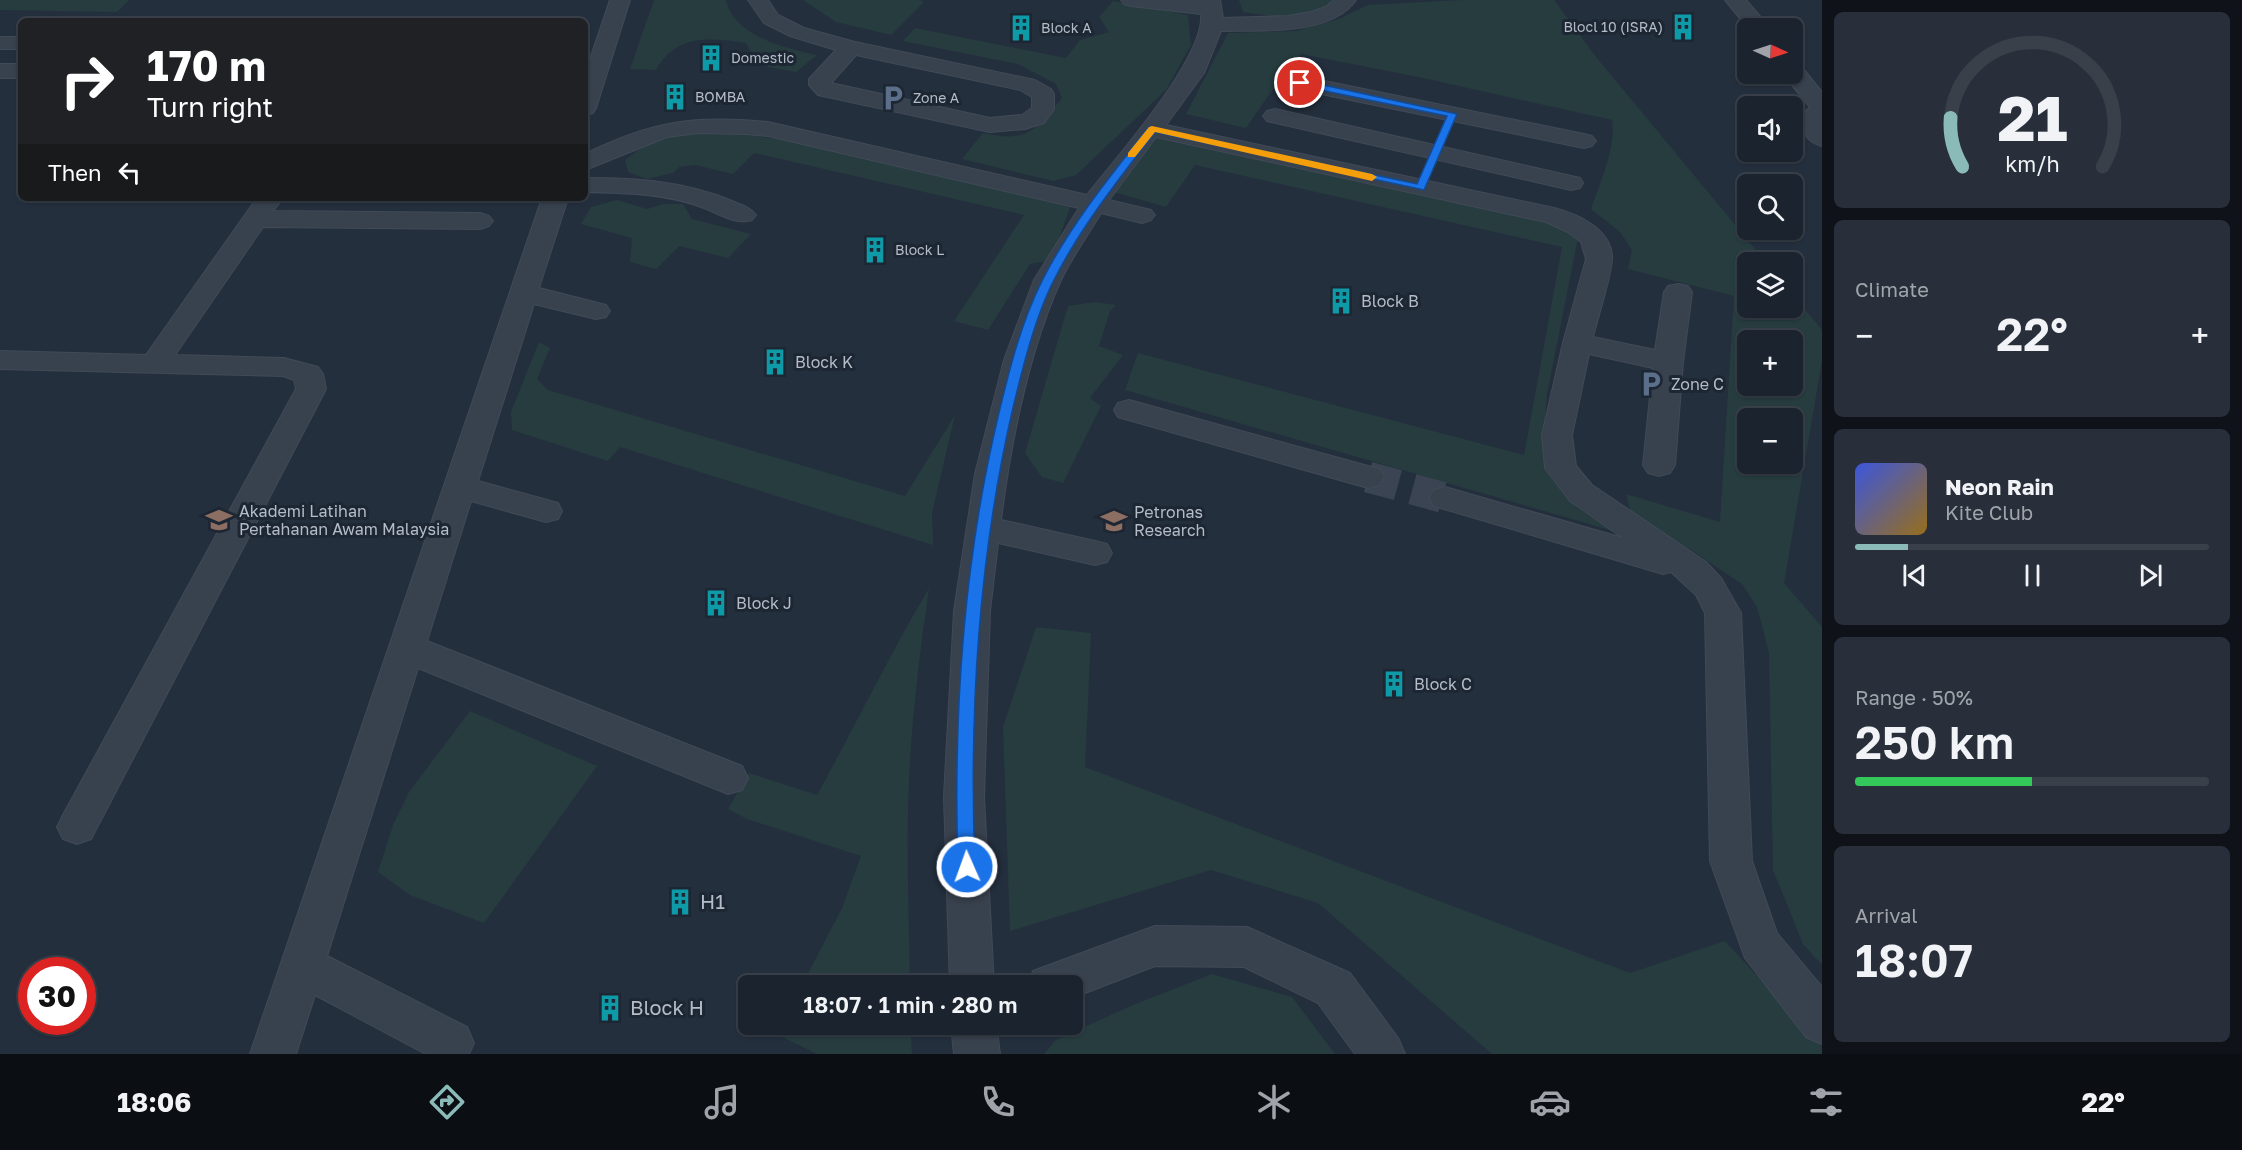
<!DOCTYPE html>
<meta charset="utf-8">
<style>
:root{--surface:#1b232e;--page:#282f3a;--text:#f1f3f6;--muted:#a0a4aa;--line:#39404a;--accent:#8bbbb9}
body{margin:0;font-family:"Golos Text",sans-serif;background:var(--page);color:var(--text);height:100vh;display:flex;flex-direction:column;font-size:22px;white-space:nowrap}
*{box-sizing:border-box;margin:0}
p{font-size:20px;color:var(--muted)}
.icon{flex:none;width:33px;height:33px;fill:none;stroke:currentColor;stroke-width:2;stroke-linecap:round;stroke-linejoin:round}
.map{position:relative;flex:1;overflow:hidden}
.sheet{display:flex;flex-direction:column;gap:12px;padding:12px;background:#0f1319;width:420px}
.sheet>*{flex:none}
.banner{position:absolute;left:18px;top:18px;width:570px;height:183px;border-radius:9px;box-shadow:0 2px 4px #0004,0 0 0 2px var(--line);background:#202124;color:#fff;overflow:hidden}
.needle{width:39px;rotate:93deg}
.controls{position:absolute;left:1737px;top:18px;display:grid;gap:12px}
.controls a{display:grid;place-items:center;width:66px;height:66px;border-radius:9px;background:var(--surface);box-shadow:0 2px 4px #0004,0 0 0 2px var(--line);font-size:30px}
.speed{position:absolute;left:18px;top:957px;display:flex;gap:12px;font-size:30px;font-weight:700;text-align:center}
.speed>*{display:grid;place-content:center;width:78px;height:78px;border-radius:50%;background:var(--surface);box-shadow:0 2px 4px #0004,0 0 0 2px var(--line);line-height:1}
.speed .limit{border:9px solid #d22;background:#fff;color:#111}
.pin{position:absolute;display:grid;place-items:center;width:51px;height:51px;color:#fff;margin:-26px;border:3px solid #fff;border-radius:50%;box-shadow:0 2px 6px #0007}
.me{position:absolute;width:66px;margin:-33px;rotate:358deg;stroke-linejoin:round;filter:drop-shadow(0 0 4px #0008)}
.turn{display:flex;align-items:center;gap:21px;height:126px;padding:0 30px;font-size:27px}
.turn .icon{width:78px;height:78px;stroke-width:2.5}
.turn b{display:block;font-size:42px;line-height:51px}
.then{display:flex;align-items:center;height:57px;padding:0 30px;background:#0003;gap:12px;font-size:22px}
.big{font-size:45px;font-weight:600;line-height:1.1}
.sheet .card{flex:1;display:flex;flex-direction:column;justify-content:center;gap:9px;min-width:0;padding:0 21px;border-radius:9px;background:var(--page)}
.sheet .dial{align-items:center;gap:0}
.dial svg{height:156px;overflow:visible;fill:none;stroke:var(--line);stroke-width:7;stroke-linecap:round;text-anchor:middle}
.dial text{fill:var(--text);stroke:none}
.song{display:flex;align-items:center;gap:18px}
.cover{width:72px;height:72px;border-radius:9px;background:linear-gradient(135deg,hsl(230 70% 55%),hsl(40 70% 35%))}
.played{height:6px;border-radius:3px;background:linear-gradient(90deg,var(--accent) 15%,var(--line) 15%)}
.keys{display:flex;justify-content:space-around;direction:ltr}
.heat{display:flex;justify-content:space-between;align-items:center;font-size:33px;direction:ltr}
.charge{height:9px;border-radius:4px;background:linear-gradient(90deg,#34c759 50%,var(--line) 0)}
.trip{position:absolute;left:738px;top:975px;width:345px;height:60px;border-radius:9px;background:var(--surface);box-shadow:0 2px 4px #0004,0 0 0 2px var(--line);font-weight:600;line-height:60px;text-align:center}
.menu{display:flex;height:96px;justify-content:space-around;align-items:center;background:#0b0e12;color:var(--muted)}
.menu .icon{width:42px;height:42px}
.menu .active{color:var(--accent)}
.menu b{font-size:27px;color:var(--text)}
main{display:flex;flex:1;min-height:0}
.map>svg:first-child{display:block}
</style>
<main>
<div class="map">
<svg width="1822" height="1054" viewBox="0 0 1822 1054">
<rect width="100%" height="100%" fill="#242f3e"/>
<g fill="#263c3f" fill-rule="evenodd">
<polygon points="0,0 129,0 117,12 0,10"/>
<path d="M 654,0 L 726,0 C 734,36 785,48 817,55 L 796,72 L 758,65 L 746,43 C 710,38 677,33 656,70 L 630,69 Z"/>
<polygon points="803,0 920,0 924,2 891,35 836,22"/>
<path d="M 1239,0 L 1332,0 L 1329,8 C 1296,17 1276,18 1243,12 Z"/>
<path d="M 1462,0 L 1554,0 L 1596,57 L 1766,262 L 1748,262 L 1748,308 L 1792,308 L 1793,295 L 1822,330 L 1822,361 L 1784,583 L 1822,627 L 1822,965 L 1803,944 L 1773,870 L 1769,653 L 1757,607 L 1742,584 L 1688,548 L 1633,522 L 1626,494 L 1720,522 L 1734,296 L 1628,269 L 1632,250 L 1620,232 L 1591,209 C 1600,182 1616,149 1612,120 L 1423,78 L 1301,54 L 1287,69 L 1246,128 L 1186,114 L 1228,33 L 1296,31 L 1339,19 L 1368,5 ZM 1748,340 L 1792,340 L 1792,386 L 1748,386 ZM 1748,418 L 1792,418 L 1792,464 L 1748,464 Z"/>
<path d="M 1113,1 L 1188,15 L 1191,45 L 1166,90 L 1076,175 L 1053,181 L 962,159 L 983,133 C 1028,143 1035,131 1062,98 L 1056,84 L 1018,64 L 903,41 L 915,28 L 1066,58 L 1080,40 L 1109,32 L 1099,17 Z"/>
<path d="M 730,133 L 785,140 L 873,161 L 1051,196 L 1071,205 L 1051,260 L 1030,264 L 988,330 L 954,321 L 1024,215 L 754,153 L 733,174 L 695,165 L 679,167 L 673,173 L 647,179 L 628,172 L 625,160 C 660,131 688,134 730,133 Z"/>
<polygon points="1156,134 1560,224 1578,238 1547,394 1544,432 1546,461 1576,507 1610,530 1125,390 1138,353 1524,455 1562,247 1195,165 1166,207 1114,192"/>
<polygon points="617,200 647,209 663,204 683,204 692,219 751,234 728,258 679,246 656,269 630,262 632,238 581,224 591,207"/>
<polygon points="1095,302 1116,305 1110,311 1099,346 1123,355 1090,398 1101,406 1063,483 1042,477 1025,453 1068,306"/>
<polygon points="539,342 550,348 537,379 548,390 905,496 955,415 932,513 933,545 620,447 608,461 512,430 511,412"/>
<path d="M 929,588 C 920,652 912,716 909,780 C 906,848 909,917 910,985 L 802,985 L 842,908 L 861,856 L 747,819 L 728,809 L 749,773 L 817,795 C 855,726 889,656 929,588 Z"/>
<polygon points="1036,627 1091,633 1085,767 1630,973 1725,941 1822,1047 1822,1054 1492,1054 1318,903 1211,870 1010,931 1003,727"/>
<polygon points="470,711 597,766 484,923 410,895 378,872 393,825 409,792"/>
<polygon points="1212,974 1292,997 1335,1054 1044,1054 1056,1040 1133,1005"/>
<polygon points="781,1025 910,1025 912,1054 817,1054 776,1034"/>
</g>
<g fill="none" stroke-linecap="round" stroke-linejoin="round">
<polyline stroke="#3a4453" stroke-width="31" stroke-dasharray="31 15" stroke-linecap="butt" points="1368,477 1445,498"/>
<g stroke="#414a57" stroke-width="2">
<g id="minor">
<polygon points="610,0 630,0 596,108 593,113 585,115 585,74"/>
<path d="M 748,0 L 768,0 L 778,15 L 804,28 L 855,42 L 1035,80 L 1051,89 L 1054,94 L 1054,109 L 1044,123 L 1025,129 L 990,132 L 818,95 L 809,85 L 809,79 L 836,50 L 790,36 L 764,23 ZM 856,55 L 1020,90 L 1032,97 L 1032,108 L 1022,115 L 990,118 L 831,83 Z"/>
<path d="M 1121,0 L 1220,0 L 1223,18 L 1288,16 L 1311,12 L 1326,7 L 1334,0 L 1356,0 C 1331,36 1260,30 1221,31 L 1204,73 L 1166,125 L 1554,208 C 1577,214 1610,228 1612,256 C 1613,272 1597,319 1593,337 L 1655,350 L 1664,292 L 1668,286 L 1678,284 L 1688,286 L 1692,292 L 1683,362 L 1675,465 L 1670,473 L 1659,476 L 1648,473 L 1643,465 L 1653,368 L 1589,354 L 1572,435 L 1576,466 L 1592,485 L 1706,562 L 1721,578 L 1741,613 L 1752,861 L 1777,933 L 1822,987 L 1822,1044 L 1806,1037 L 1745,958 L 1710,861 L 1705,613 L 1696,595 L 1671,572 L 1663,574 L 1434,506 L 1429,498 L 1434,490 L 1445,487 L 1623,538 L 1570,501 L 1545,468 L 1542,435 L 1563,343 L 1586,259 L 1581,242 L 1568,232 L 1546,222 L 1156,137 L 1109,200 L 1151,210 L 1155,215 L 1151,220 L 1142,223 L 1101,213 C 1088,235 1072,257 1061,280 C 1028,353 1011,441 1001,520 L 1095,541 L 1107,544 L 1112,553 L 1107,562 L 1095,565 L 998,543 L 990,611 L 984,797 L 994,986 L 950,986 L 944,797 L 954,611 L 975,474 L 1004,360 L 1034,280 L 1079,208 L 768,136 L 745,134 L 698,133 L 667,137 L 585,170 L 585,154 C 652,121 694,115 768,122 L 1087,195 C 1116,158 1206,57 1201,14 L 1131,6 L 1124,4 Z"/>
<polygon points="1725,0 1746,0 1770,28 1748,28"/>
<rect x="0" y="37" width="21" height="12"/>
<rect x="0" y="64" width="21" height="14"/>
<path d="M 1792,64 L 1800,65 L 1822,92 L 1822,146 C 1806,142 1803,132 1798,118 L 1810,107 L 1783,74 L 1792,74 Z"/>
<polygon points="1300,76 1584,134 1592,136 1596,141 1592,146 1584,148 1292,88 1289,83 1292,78"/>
<polygon points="1275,109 1571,176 1580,178 1583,183 1580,188 1571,190 1267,121 1263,116 1267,111"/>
<path d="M 585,178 C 635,178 685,181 732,201 C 741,205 750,207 756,215 L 752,220 C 735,225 720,214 704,208 C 666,193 625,193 585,192 Z"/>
<polygon points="257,198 277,198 280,202 273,211 480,213 489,216 493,221 489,226 480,229 263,227 175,355 284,358 318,367 323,374 326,389 91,839 77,844 63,839 57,827 63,815 296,389 294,380 283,376 0,369 0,351 146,355"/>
<polygon points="542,198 568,198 539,288 606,305 610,311 606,317 596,319 534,304 478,481 558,503 562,511 558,519 546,522 471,501 427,641 742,766 748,778 742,790 728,794 418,668 327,956 467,1027 474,1043 469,1054 426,1054 315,995 296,1054 250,1054"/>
<polygon points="1129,400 1379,469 1384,477 1379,485 1368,488 1118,417 1114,410 1118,403"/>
<polygon points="1155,926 1247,927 1350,973 1398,1038 1405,1054 1355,1054 1318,1003 1244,967 1155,966 1072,998 1072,986 1027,986 1033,971"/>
<polygon points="951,1024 996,1024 1000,1054 954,1054"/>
</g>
</g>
<use href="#minor" fill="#38414e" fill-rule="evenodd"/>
</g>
<path fill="#1a73e8" stroke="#114b97" stroke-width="1.5" d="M 1300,80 L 1457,114 L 1424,190 L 1155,132 C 1119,179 1082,225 1055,278 C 1035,316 1022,370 1012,412 C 978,561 969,715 975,867 L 973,873 L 967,875 L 961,873 L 958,867 C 953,717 963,564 998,417 C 1009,371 1021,322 1043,279 C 1071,224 1111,175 1149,127 L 1417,184 L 1447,116 L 1296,85 L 1296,81 Z"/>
<polygon fill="#f59e0b" points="1152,126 1372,174 1377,177 1372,181 1155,132 1135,157 1128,157 1128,153 1149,127"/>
<defs>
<g id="building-bare" transform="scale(2.07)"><path d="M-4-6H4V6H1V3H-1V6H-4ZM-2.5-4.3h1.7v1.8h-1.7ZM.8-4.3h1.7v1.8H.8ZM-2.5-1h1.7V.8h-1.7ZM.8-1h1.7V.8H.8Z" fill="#0f9aa8" stroke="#1d2633" stroke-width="2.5" paint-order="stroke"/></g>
<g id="parking-bare" transform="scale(2.07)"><path d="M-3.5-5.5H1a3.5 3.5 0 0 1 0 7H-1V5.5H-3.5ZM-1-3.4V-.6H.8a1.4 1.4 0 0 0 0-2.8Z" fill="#5c6f8a" stroke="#1d2633" stroke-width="2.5" paint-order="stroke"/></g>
<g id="university-bare" transform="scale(2.07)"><path d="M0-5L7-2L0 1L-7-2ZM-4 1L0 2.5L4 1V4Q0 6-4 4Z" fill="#8d6e63" stroke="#1d2633" stroke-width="2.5" paint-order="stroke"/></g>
</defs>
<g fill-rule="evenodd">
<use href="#building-bare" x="1683" y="27"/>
<use href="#building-bare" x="1021" y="28"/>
<use href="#building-bare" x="711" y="58"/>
<use href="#building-bare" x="675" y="97"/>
<use href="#parking-bare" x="893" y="98"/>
<use href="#building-bare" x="875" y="250"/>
<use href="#building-bare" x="1341" y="301"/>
<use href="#building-bare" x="775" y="362"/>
<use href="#parking-bare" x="1651" y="384"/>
<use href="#university-bare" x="219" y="520"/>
<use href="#university-bare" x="1114" y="521"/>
<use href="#building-bare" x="716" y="603"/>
<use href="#building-bare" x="1394" y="684"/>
<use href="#building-bare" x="680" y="902"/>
<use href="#building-bare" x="610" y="1008"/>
</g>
<g text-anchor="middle" stroke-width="6" stroke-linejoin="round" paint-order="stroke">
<g font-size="14" fill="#b4bcc9" stroke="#1d2633" text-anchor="start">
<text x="1663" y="32" text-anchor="end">Blocl 10 (ISRA)</text>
<text x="1041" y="33">Block A</text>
<text x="731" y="63">Domestic</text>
<text x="695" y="102">BOMBA</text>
<text x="913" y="103">Zone A</text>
<text x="895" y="255">Block L</text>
</g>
<g font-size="16" fill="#b4bcc9" stroke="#1d2633" text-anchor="start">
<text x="1361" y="307">Block B</text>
<text x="795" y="368">Block K</text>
<text x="1671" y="390">Zone C</text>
<text x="239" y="517">Akademi Latihan<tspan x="239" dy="18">Pertahanan Awam Malaysia</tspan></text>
<text x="1134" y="518">Petronas<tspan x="1134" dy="18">Research</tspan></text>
<text x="736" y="609">Block J</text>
<text x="1414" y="690">Block C</text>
</g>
<g font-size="20" fill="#b4bcc9" stroke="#1d2633" text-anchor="start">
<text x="700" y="909">H1</text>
<text x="630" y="1015">Block H</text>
</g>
</g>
</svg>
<div class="controls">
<a><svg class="needle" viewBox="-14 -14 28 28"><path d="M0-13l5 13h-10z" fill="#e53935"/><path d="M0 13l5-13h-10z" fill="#a0a4aa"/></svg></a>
<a><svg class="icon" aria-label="sound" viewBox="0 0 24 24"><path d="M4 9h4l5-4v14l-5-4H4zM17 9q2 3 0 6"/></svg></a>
<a><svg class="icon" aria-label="search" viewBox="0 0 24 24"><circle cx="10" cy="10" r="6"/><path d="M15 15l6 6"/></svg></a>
<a><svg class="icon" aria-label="layers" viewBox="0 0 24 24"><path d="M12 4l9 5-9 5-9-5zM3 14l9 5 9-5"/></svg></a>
<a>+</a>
<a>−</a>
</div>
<div class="speed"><div class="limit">30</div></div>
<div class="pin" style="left:1300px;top:83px;background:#d93025"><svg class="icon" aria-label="arrive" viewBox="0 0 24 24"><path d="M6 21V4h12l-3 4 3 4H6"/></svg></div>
<svg class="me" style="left:967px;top:867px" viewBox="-20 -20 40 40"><circle r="17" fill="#1a73e8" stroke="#fff" stroke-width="3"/><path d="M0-11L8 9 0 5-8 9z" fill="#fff"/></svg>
<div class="trip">18:07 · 1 min · 280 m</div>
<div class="banner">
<div class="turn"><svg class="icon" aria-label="right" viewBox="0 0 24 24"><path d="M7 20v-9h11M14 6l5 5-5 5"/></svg><div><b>170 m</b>Turn right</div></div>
<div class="then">Then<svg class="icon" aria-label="left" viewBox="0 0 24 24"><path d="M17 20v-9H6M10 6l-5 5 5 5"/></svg></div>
</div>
</div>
<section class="sheet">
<div class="card dial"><svg viewBox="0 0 100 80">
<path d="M14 69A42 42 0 1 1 86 69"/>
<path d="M14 69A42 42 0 0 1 8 44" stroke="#8bbbb9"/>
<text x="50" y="56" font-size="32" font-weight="700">21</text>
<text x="50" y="72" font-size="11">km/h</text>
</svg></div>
<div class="card"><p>Climate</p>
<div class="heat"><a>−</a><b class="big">22°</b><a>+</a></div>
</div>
<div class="card">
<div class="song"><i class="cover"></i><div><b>Neon Rain</b><p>Kite Club</p></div></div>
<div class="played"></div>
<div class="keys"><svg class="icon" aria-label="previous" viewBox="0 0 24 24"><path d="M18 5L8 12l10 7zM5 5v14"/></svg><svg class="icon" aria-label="pause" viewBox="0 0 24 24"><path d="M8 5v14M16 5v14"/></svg><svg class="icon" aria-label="next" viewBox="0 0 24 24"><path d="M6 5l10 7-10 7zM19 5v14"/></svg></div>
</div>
<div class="card"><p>Range · 50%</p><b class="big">250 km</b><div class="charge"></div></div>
<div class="card"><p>Arrival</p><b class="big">18:07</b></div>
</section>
</main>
<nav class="menu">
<b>18:06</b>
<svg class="icon active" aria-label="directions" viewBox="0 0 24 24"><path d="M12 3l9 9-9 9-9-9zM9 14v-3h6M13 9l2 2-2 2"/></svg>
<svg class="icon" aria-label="music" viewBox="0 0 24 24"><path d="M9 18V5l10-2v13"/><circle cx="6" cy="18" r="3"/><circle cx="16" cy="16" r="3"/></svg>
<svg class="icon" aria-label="phone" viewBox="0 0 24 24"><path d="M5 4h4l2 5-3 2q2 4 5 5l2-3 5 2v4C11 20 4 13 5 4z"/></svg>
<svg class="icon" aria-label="climate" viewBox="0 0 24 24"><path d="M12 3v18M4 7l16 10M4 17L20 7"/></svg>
<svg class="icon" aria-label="car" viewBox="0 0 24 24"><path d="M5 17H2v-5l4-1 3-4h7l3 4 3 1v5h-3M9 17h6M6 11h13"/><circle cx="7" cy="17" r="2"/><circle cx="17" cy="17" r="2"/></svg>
<svg class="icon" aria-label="filters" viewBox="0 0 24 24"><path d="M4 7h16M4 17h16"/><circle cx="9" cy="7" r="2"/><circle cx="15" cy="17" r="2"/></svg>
<b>22°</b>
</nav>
